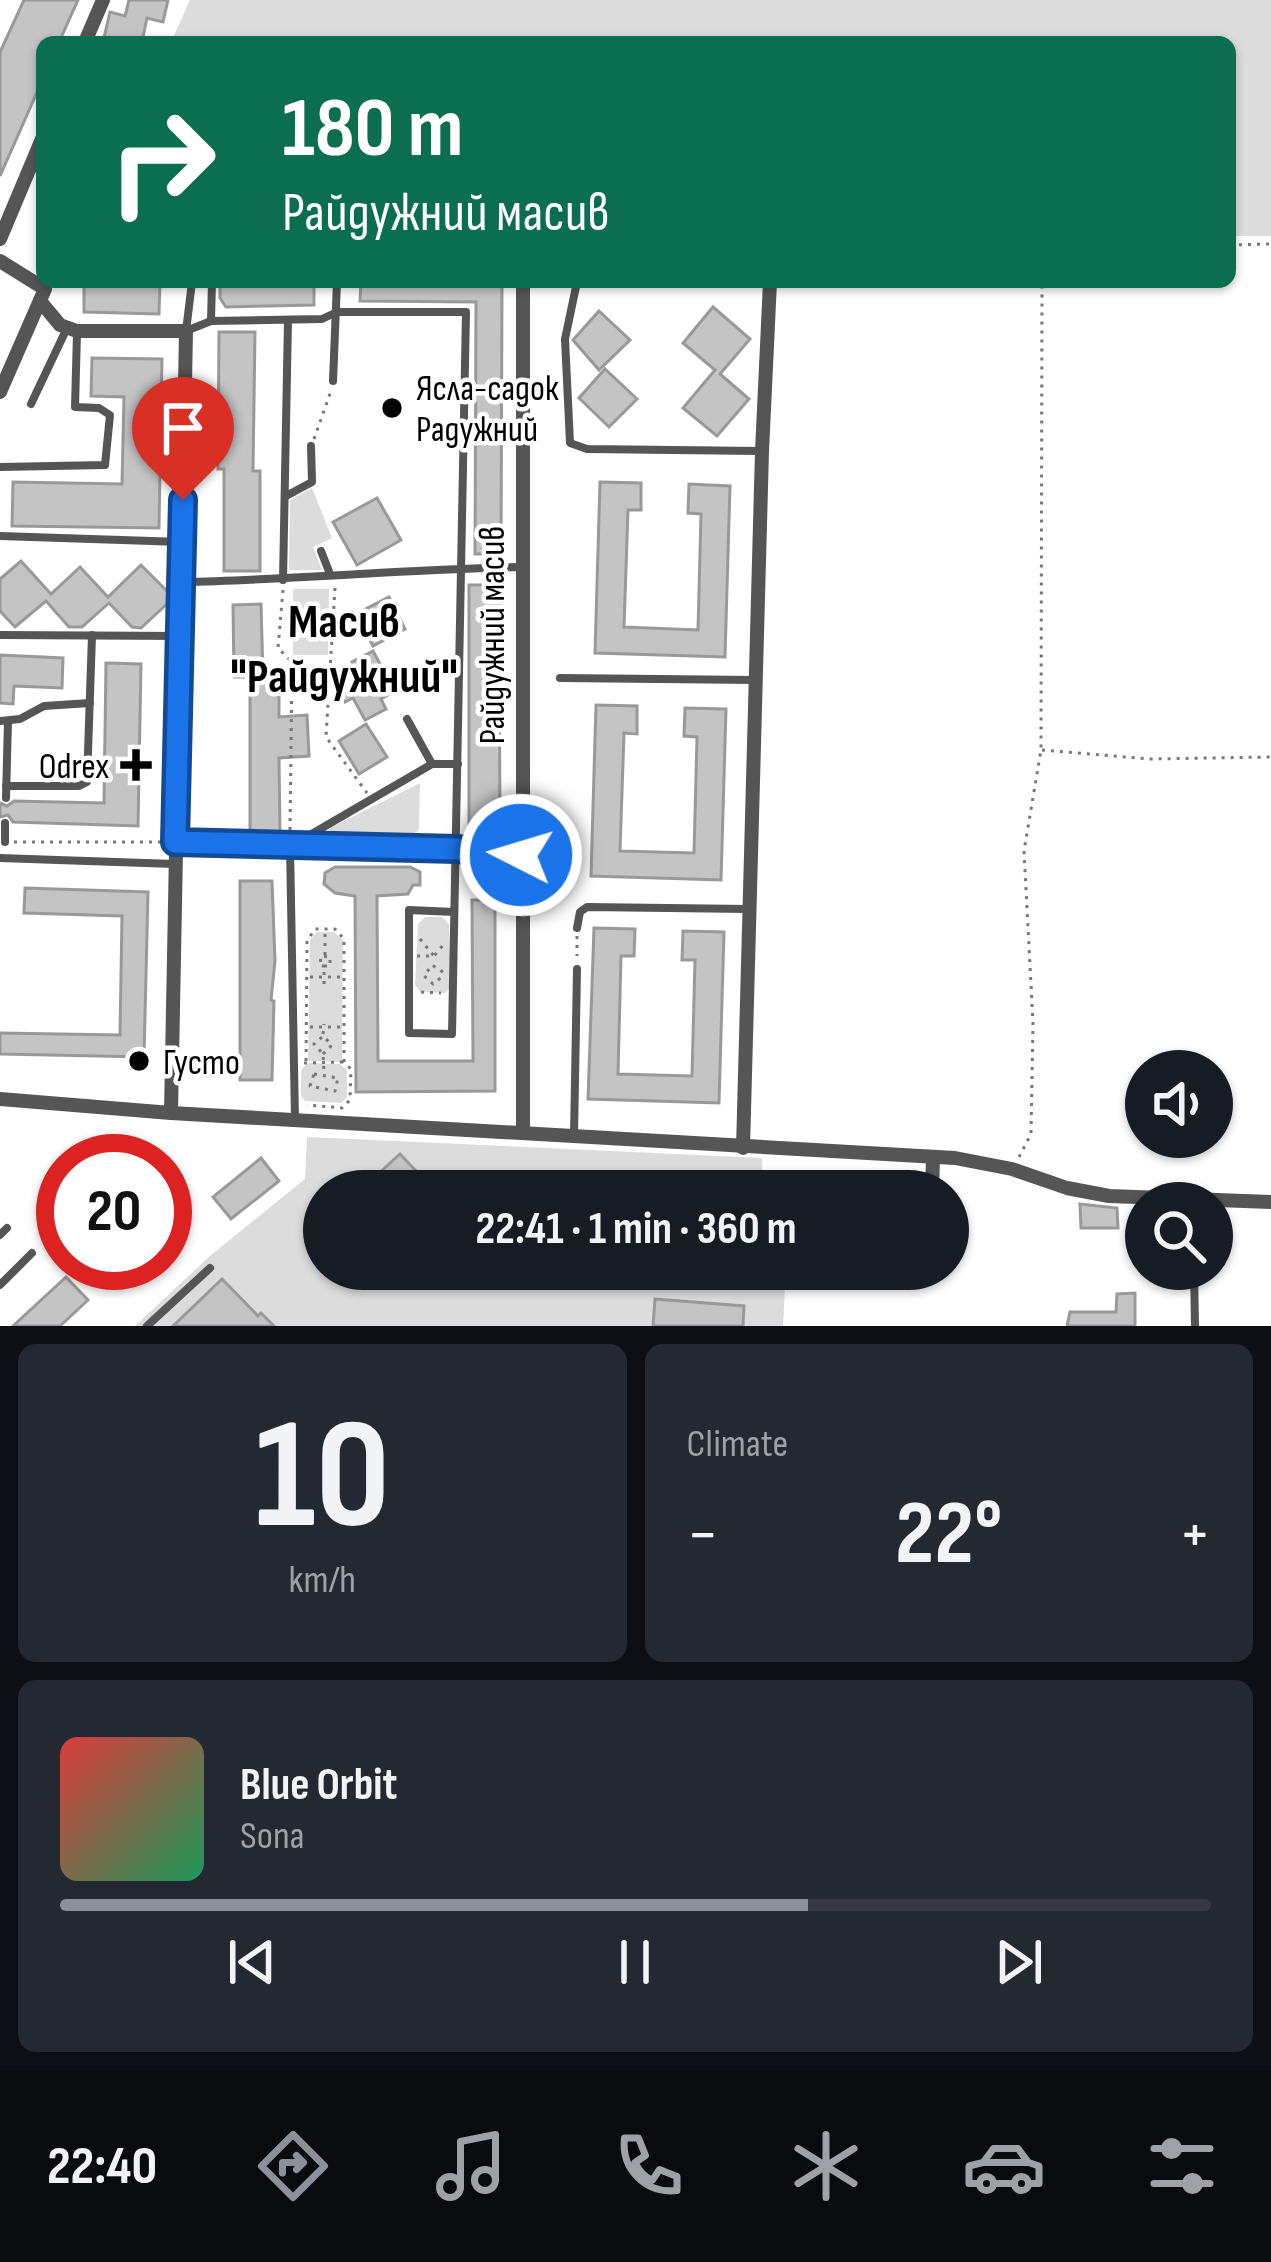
<!DOCTYPE html>
<meta charset="utf-8">
<style>
:root{--surface:#171b24;--page:#242831;--text:#f1f3f6;--muted:#9ea1a6;--line:#363941;--accent:#8c9099}
body{margin:0;font-family:"Sofia Sans Condensed",sans-serif;background:var(--page);color:var(--text);height:100vh;display:flex;flex-direction:column;font-size:45px;white-space:nowrap}
*{box-sizing:border-box;margin:0}
p{font-size:39px;color:var(--muted)}
.icon{flex:none;width:66px;height:66px;fill:none;stroke:currentColor;stroke-width:2;stroke-linecap:round;stroke-linejoin:round}
.map{position:relative;height:1326px;overflow:hidden}
.details{display:flex;flex-direction:column;gap:18px;padding:18px;background:#0d0f14;flex:1}
.details>*{flex:none}
.banner{position:absolute;left:36px;top:36px;width:1200px;height:252px;border-radius:18px;box-shadow:0 3px 9px #0004;background:#0b6e4f;color:#fff;overflow:hidden}
.controls{position:absolute;left:1125px;top:1050px;display:grid;gap:24px}
.controls a{display:grid;place-items:center;width:108px;height:108px;border-radius:50%;background:var(--surface);box-shadow:0 3px 9px #0004;font-size:60px}
.speed{position:absolute;left:36px;top:1134px;display:flex;gap:24px;font-size:60px;font-weight:700;text-align:center}
.speed>*{display:grid;place-content:center;width:156px;height:156px;border-radius:50%;background:var(--surface);box-shadow:0 3px 9px #0004;line-height:1}
.speed .limit{border:18px solid #d22;background:#fff;color:#111}
.pin{position:absolute;display:grid;place-items:center;width:102px;height:102px;color:#fff;margin:-123px -51px;border-radius:50% 50% 50% 0;rotate:-45deg;box-shadow:0 0 12px #0007}
.pin .icon{rotate:45deg}
.me{position:absolute;width:132px;margin:-66px;rotate:275deg;stroke-linejoin:round;filter:drop-shadow(0 0 9px #0008)}
.turn{display:flex;align-items:center;gap:42px;height:252px;padding:0 48px;font-size:54px}
.turn .icon{width:156px;height:156px;stroke-width:2.5}
.turn b{display:block;font-size:84px;line-height:102px}
.big{font-size:90px;font-weight:700;line-height:1.1}
.details .tile{flex:1;display:flex;flex-direction:column;justify-content:center;gap:18px;min-width:0;padding:0 42px;border-radius:18px;background:var(--page)}
.details .dial{align-items:center;gap:0}
.dial b{font-size:156px;line-height:1}
.song{display:flex;align-items:center;gap:36px}
.cover{width:144px;height:144px;border-radius:18px;background:linear-gradient(135deg,hsl(0 70% 55%),hsl(150 70% 35%))}
.played{height:12px;border-radius:6px;background:linear-gradient(90deg,var(--accent) 65%,var(--line) 65%)}
.keys{display:flex;justify-content:space-around;direction:ltr}
.heat{display:flex;justify-content:space-between;align-items:center;font-size:66px;direction:ltr}
.details .tiles{flex:1;display:grid;gap:18px;grid-template-columns:1fr 1fr}
.tile:last-child{grid-column:span 2}
.trip{position:absolute;left:303px;top:1170px;width:666px;height:120px;border-radius:60px;background:var(--surface);box-shadow:0 3px 9px #0004;font-weight:700;line-height:120px;text-align:center}
.menu{display:flex;height:192px;justify-content:space-around;align-items:center;background:#090b0e;color:var(--muted)}
.menu .icon{width:84px;height:84px}
.menu .current{color:var(--accent)}
.menu b{font-size:54px;color:var(--text)}
.map>svg:first-child{display:block}
</style>
<div class="map">
<svg width="1271" height="1326" viewBox="0 0 1271 1326">
<rect width="100%" height="100%" fill="#fff"/>
<g fill="#dcdcdc">
<polygon points="190,0 1271,0 1271,236 1230,236 1230,42 171,42"/>
<polygon points="312,488 332,538 313,547 322,570 289,570 290,500"/>
<polygon points="293,589 329,589 328,655 293,655"/>
<polygon points="420,783 419,829 412,836 330,833 330,828"/>
<polygon points="425,917 442,917 449,924 451,986 445,993 420,992 415,985 418,924"/>
<polygon points="316,932 334,932 343,940 342,1062 308,1061 310,940"/>
<polygon points="308,1063 340,1064 347,1070 347,1097 341,1103 305,1101 301,1096 301,1070"/>
<polygon points="307,1137 762,1158 763,1191 324,1191 324,1269 786,1269 783,1326 135,1326 211,1255 305,1179"/>
</g>
<g fill="#c4c4c4" stroke="#999" stroke-width="3">
<polygon points="24,0 78,0 59,42 42,42 42,81 0,176 0,52"/>
<polygon points="129,0 168,0 163,22 147,18 142,42 103,42 110,12 125,16"/>
<polygon points="84,282 160,282 159,314 84,312"/>
<polygon points="220,282 314,282 314,305 226,307 220,298"/>
<polygon points="361,282 502,282 501,554 475,554 476,302 360,301"/>
<polygon points="713,307 750,339 720,374 749,399 717,436 683,408 715,370 683,343"/>
<polygon points="599,311 630,340 599,370 573,340"/>
<polygon points="219,332 255,332 253,471 260,471 260,571 224,571 224,469 218,469"/>
<polygon points="92,358 162,359 159,528 12,526 13,482 122,484 124,397 91,396"/>
<polygon points="605,369 637,399 609,427 579,398"/>
<polygon points="600,482 641,483 641,510 628,510 624,627 698,630 701,514 688,513 689,484 730,486 725,657 595,653"/>
<polygon points="377,498 401,540 357,565 333,522"/>
<polygon points="21,561 51,594 80,567 108,597 141,565 170,594 170,601 141,628 132,627 109,603 82,627 69,627 46,601 15,627 0,611 0,579"/>
<polygon points="469,585 499,585 500,834 469,834"/>
<polygon points="389,597 405,629 373,646 356,614"/>
<polygon points="261,604 263,677 279,677 279,717 307,715 309,756 279,758 280,836 250,836 250,677 234,677 233,605"/>
<polygon points="373,651 385,673 394,668 404,686 381,699 386,709 365,720 353,698 345,702 335,684 357,672 352,662"/>
<polygon points="0,655 63,658 62,688 14,686 13,704 0,703"/>
<polygon points="106,663 141,664 138,826 13,822 8,815 0,817 0,803 7,806 14,801 104,803"/>
<polygon points="596,705 637,706 637,734 624,733 620,851 694,853 697,737 684,736 685,708 726,709 721,880 591,876"/>
<polygon points="366,724 387,757 359,774 339,741"/>
<polygon points="335,867 410,867 420,872 420,885 413,885 408,894 377,896 378,1061 473,1061 472,900 495,900 495,1091 356,1092 355,896 335,893 324,884 325,873"/>
<polygon points="240,881 272,881 275,961 271,1000 274,1001 272,1080 240,1080"/>
<polygon points="25,888 148,892 144,1057 0,1054 0,1033 120,1035 122,916 24,913"/>
<polygon points="594,928 635,929 634,956 621,956 618,1074 692,1076 695,960 682,960 683,931 724,932 719,1103 588,1099"/>
<polygon points="400,1154 435,1191 390,1191 376,1176"/>
<polygon points="261,1158 279,1181 231,1219 213,1197"/>
<polygon points="1080,1204 1117,1208 1118,1228 1081,1228"/>
<polygon points="66,1277 88,1300 60,1326 13,1326"/>
<polygon points="222,1279 258,1316 261,1313 274,1326 173,1326"/>
<polygon points="1135,1293 1135,1326 1067,1326 1070,1312 1116,1312 1117,1294"/>
<polygon points="655,1299 744,1306 743,1326 653,1326"/>
</g>
<g fill="none" stroke-linecap="round" stroke-linejoin="round">
<g stroke="#777" stroke-width="3" stroke-dasharray="3 6" stroke-linecap="butt">
<polyline points="1230,245 1271,244"/>
<polyline points="314,439 331,391"/>
<polyline points="335,588 326,737 367,793"/>
<polyline points="283,590 278,648 292,662 290,832"/>
<polyline points="1042,750 1151,759 1271,757"/>
<polyline points="14,842 160,842"/>
<polyline points="577,936 577,956"/>
<polyline points="420,939 434,956"/>
<polyline points="325,955 325,929"/>
<polyline points="417,956 434,956 444,944"/>
<polyline points="443,972 432,965 424,976 433,984 443,976"/>
<polyline points="310,977 342,977"/>
<polyline points="324,984 324,966 330,966 330,957 321,956 320,966 324,966"/>
<polyline points="421,992 441,993"/>
<polyline points="310,1027 342,1027"/>
<polyline points="323,1034 324,1024"/>
<polyline points="323,1054 332,1045 323,1036 314,1044 323,1054 324,1072"/>
<polyline points="306,1061 307,941 315,929 335,929 344,939 344,1062 351,1069 350,1100 342,1108 307,1105"/>
<polyline points="304,1063 344,1062"/>
<polygon points="314,1074 338,1078 335,1091 310,1086"/>
<polyline points="1019,1157 1031,1134 1033,1023 1024,851 1041,750 1042,282"/>
</g>
<g stroke="#555" stroke-width="8">
<polyline points="192,282 186,331 211,321 322,319 337,312 466,312 452,1034 409,1033 409,910 454,912"/>
<polyline points="577,282 565,339 570,443 587,449 760,451"/>
<polyline points="211,321 212,282"/>
<polyline points="333,381 337,282"/>
<polyline points="31,404 67,328"/>
<polyline points="0,467 105,465 110,415 99,408 75,407 77,333"/>
<polyline points="286,496 312,482 311,446"/>
<polyline points="0,536 182,542"/>
<polyline points="321,551 330,574"/>
<polyline points="283,580 288,320"/>
<path d="M 182,582 C 295,580 408,569 521,567"/>
<polyline points="0,635 179,636"/>
<polyline points="560,678 755,680"/>
<polyline points="0,721 20,719 44,706 90,703"/>
<polyline points="432,764 458,764"/>
<polyline points="6,786 79,786 87,782 92,635"/>
<polyline points="6,798 8,721"/>
<polyline points="5,842 5,823"/>
<polyline points="176,842 457,849 521,855"/>
<polyline points="290,846 295,1120"/>
<polyline points="291,846 432,764 407,719"/>
<polyline points="0,858 174,864"/>
<polyline points="577,928 580,912 587,907 748,909"/>
<polyline points="574,1136 577,969"/>
<polyline points="0,1235 7,1228"/>
<polyline points="1194,1269 1195,1326"/>
<polyline points="0,1285 32,1253"/>
<polyline points="147,1326 210,1268"/>
</g>
<g stroke="#555" stroke-width="14">
<polyline points="85,42 103,0"/>
<polyline points="0,239 42,139"/>
<polyline points="0,261 45,289 0,392"/>
<polyline points="523,282 523,1133"/>
<polyline points="40,301 60,325 77,331 186,331 171,1113"/>
<polyline points="0,1099 171,1113 955,1158 1012,1169 1067,1188 1109,1196 1271,1202"/>
<polyline points="743,1148 762,451 770,282"/>
<polyline points="932,1191 933,1157"/>
</g>
</g>
<g fill="none" stroke-linecap="round" stroke-linejoin="round">
<g stroke="#114b97" stroke-width="30">
<polyline id="route" points="183,500 175,842 457,849 521,855"/>
</g>
<use href="#route" stroke="#1a73e8" stroke-width="21"/>
</g>
<g fill="#000" stroke="#fff" stroke-width="4.5">
<circle cx="392" cy="408" r="12"/>
<path d="M130 747h12v12h12v12h-12v12h-12v-12h-12v-12h12z"/>
<circle cx="139" cy="1061" r="12"/>
</g>
<g text-anchor="middle" stroke-width="9" stroke-linejoin="round" paint-order="stroke">
<g font-size="36" fill="#000" stroke="#fff" text-anchor="start">
<text x="416" y="400">Ясла-садок<tspan x="416" dy="41">Радужний</tspan></text>
<text x="109" y="778" text-anchor="end">Odrex</text>
<text x="163" y="1074">Густо</text>
</g>
<g font-size="36" fill="#000" stroke="#fff">
<text transform="translate(491 635) rotate(-90)" y="13">Райдужний масив</text>
</g>
<g font-size="48" font-weight="bold" fill="#000" stroke="#fff">
<text x="344" y="637">Масив<tspan x="344" dy="55">"Райдужний"</tspan></text>
</g>
</g>
</svg>
<div class="controls">
<a><svg class="icon" aria-label="sound" viewBox="0 0 24 24"><path d="M4 9h4l5-4v14l-5-4H4zM17 9q2 3 0 6"/></svg></a>
<a><svg class="icon" aria-label="search" viewBox="0 0 24 24"><circle cx="10" cy="10" r="6"/><path d="M15 15l6 6"/></svg></a>
</div>
<div class="speed"><div class="limit">20</div></div>
<div class="pin" style="left:183px;top:500px;background:#d93025"><svg class="icon" aria-label="arrive" viewBox="0 0 24 24"><path d="M6 21V4h12l-3 4 3 4H6"/></svg></div>
<svg class="me" style="left:521px;top:855px" viewBox="-20 -20 40 40"><circle r="17" fill="#1a73e8" stroke="#fff" stroke-width="3"/><path d="M0-11L8 9 0 5-8 9z" fill="#fff"/></svg>
<div class="trip">22:41 · 1 min · 360 m</div>
<div class="banner">
<div class="turn"><svg class="icon" aria-label="right" viewBox="0 0 24 24"><path d="M7 20v-9h11M14 6l5 5-5 5"/></svg><div><b>180 m</b>Райдужний масив</div></div>
</div>
</div>
<section class="details">
<div class="tiles">
<div class="tile dial"><b>10</b><p>km/h</p></div>
<div class="tile"><p>Climate</p>
<div class="heat"><a>−</a><b class="big">22°</b><a>+</a></div>
</div>
<div class="tile">
<div class="song"><i class="cover"></i><div><b>Blue Orbit</b><p>Sona</p></div></div>
<div class="played"></div>
<div class="keys"><svg class="icon" aria-label="previous" viewBox="0 0 24 24"><path d="M18 5L8 12l10 7zM5 5v14"/></svg><svg class="icon" aria-label="pause" viewBox="0 0 24 24"><path d="M8 5v14M16 5v14"/></svg><svg class="icon" aria-label="next" viewBox="0 0 24 24"><path d="M6 5l10 7-10 7zM19 5v14"/></svg></div>
</div>
</div>
</section>
<nav class="menu">
<b>22:40</b>
<svg class="icon current" aria-label="directions" viewBox="0 0 24 24"><path d="M12 3l9 9-9 9-9-9zM9 14v-3h6M13 9l2 2-2 2"/></svg>
<svg class="icon" aria-label="music" viewBox="0 0 24 24"><path d="M9 18V5l10-2v13"/><circle cx="6" cy="18" r="3"/><circle cx="16" cy="16" r="3"/></svg>
<svg class="icon" aria-label="phone" viewBox="0 0 24 24"><path d="M5 4h4l2 5-3 2q2 4 5 5l2-3 5 2v4C11 20 4 13 5 4z"/></svg>
<svg class="icon" aria-label="climate" viewBox="0 0 24 24"><path d="M12 3v18M4 7l16 10M4 17L20 7"/></svg>
<svg class="icon" aria-label="car" viewBox="0 0 24 24"><path d="M5 17H2v-5l4-1 3-4h7l3 4 3 1v5h-3M9 17h6M6 11h13"/><circle cx="7" cy="17" r="2"/><circle cx="17" cy="17" r="2"/></svg>
<svg class="icon" aria-label="filters" viewBox="0 0 24 24"><path d="M4 7h16M4 17h16"/><circle cx="9" cy="7" r="2"/><circle cx="15" cy="17" r="2"/></svg>
</nav>
